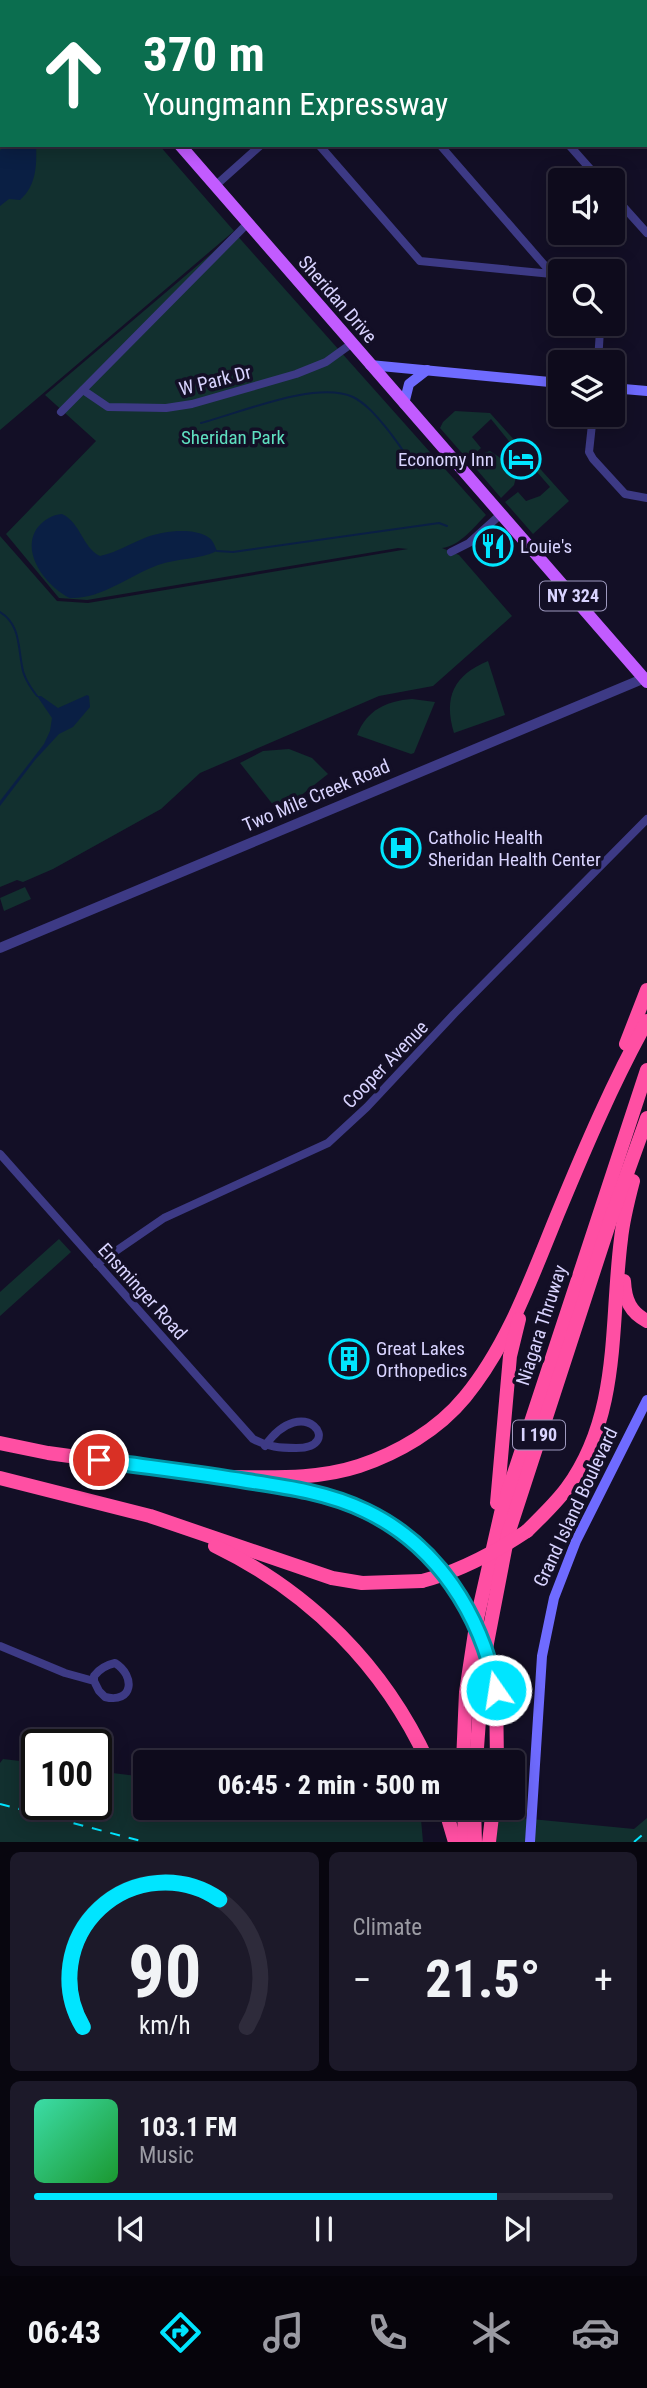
<!DOCTYPE html>
<meta charset="utf-8">
<style>
:root{--surface:#0e0b1c;--page:#1c1929;--text:#f1f3f6;--muted:#9b9ba3;--line:#2e2b3b;--accent:#00e5ff}
body{margin:0;font-family:"Roboto Condensed",sans-serif;background:var(--page);color:var(--text);height:100vh;display:flex;flex-direction:column;font-size:26px;white-space:nowrap}
*{box-sizing:border-box;margin:0}
p{font-size:23px;color:var(--muted)}
.icon{flex:none;width:38px;height:38px;fill:none;stroke:currentColor;stroke-width:2;stroke-linecap:round;stroke-linejoin:round}
.map{position:relative;height:1842px;overflow:hidden}
.panel{display:flex;flex-direction:column;gap:10px;padding:10px;background:#08060f;flex:1}
.panel>*{flex:none}
.top-card{position:absolute;left:0px;top:0px;width:648px;height:147px;box-shadow:0 4px 18px #0003,0 0 0 2px var(--line);background:#0b6e4f;color:#fff;overflow:hidden}
.buttons{position:absolute;left:548px;top:168px;display:grid;gap:14px}
.buttons a{display:grid;place-items:center;width:77px;height:77px;border-radius:7px;background:var(--surface);box-shadow:0 4px 18px #0003,0 0 0 2px var(--line);font-size:35px}
.speed{position:absolute;left:21px;top:1729px;display:flex;gap:14px;font-size:35px;font-weight:700;text-align:center}
.speed>*{display:grid;place-content:center;width:91px;height:91px;border-radius:50%;background:var(--surface);box-shadow:0 4px 18px #0003,0 0 0 2px var(--line);line-height:1}
.speed .limit{border:4px solid #111;border-radius:10px;background:#fff;color:#111}
.pin{position:absolute;display:grid;place-items:center;width:60px;height:60px;color:#fff;margin:-30px;border:4px solid #fff;border-radius:50%;box-shadow:0 2px 7px #0007}
.me{position:absolute;width:77px;margin:-38px;rotate:347deg;stroke-linejoin:round;filter:drop-shadow(0 0 5px #0008)}
.turn{display:flex;align-items:center;gap:24px;height:147px;padding:0 28px;font-size:32px}
.turn .icon{width:91px;height:91px;stroke-width:2.5}
.turn b{display:block;font-size:49px;line-height:60px}
.big{font-size:52px;font-weight:800;line-height:1.1}
.panel .widget{flex:1;display:flex;flex-direction:column;justify-content:center;gap:10px;min-width:0;padding:0 24px;border-radius:10px;background:var(--page)}
.panel .dial{align-items:center;gap:0}
.dial svg{height:182px;overflow:visible;fill:none;stroke:var(--line);stroke-width:7;stroke-linecap:round;text-anchor:middle}
.dial text{fill:var(--text);stroke:none}
.song{display:flex;align-items:center;gap:21px}
.cover{width:84px;height:84px;border-radius:10px;background:linear-gradient(135deg,hsl(160 70% 55%),hsl(130 70% 35%))}
.played{height:7px;border-radius:4px;background:linear-gradient(90deg,var(--accent) 80%,var(--line) 80%)}
.keys{display:flex;justify-content:space-around;direction:ltr}
.heat{display:flex;justify-content:space-between;align-items:center;font-size:38px;direction:ltr}
.panel .tiles{flex:1;display:grid;gap:10px;grid-template-columns:1fr 1fr}
.widget:last-child{grid-column:span 2}
.trip{position:absolute;left:133px;top:1750px;width:392px;height:70px;border-radius:7px;background:var(--surface);box-shadow:0 4px 18px #0003,0 0 0 2px var(--line);font-weight:800;line-height:70px;text-align:center}
.tabs{display:flex;height:112px;justify-content:space-around;align-items:center;background:#06040b;color:var(--muted)}
.tabs .icon{width:49px;height:49px}
.tabs .current{color:var(--accent)}
.tabs b{font-size:32px;color:var(--text)}
.map>svg:first-child{display:block}
</style>
<div class="map">
<svg width="647" height="1842" viewBox="0 0 647 1842">
<rect width="100%" height="100%" fill="#130f26"/>
<g fill="#12302f">
<polygon points="0,0 34,2 2,2 2,145 159,145 234,231 0,430"/>
<path d="M 234,232 L 486,515 C 474,527 460,546 442,548 L 459,555 L 512,616 L 433,686 L 379,696 L 200,773 L 161,809 L 53,869 L 23,882 L 17,880 L 0,887 L 0,536 L 57,601 L 88,603 L 408,549 L 398,548 L 87,600 L 59,598 L 6,534 L 96,441 L 45,395 L 211,254 Z"/>
<polygon points="455,411 490,413 569,501 533,534 505,502 518,492 526,501 540,496 550,487 524,457 526,455 514,443 512,445 491,419 472,437 481,448 468,460 440,428 443,422"/>
<polygon points="490,451 499,457 516,477 514,485 501,498 472,464 484,453"/>
<path d="M 488,661 L 505,715 L 454,733 C 443,697 454,675 488,661 Z"/>
<path d="M 412,699 L 435,702 L 414,753 L 411,754 L 357,735 C 367,710 386,701 412,699 Z"/>
<polygon points="289,749 312,758 328,774 280,812 278,811 240,763 263,751"/>
<polygon points="25,887 31,899 4,911 0,898"/>
<polygon points="59,1239 71,1252 0,1316 0,1292"/>
<polygon points="3,1759 37,1763 37,1804 96,1804 96,1771 145,1777 145,1808 420,1808 423,1842 0,1842 0,1763"/>
<polygon points="499,1816 634,1829 647,1818 647,1842 496,1842"/>
</g>
<g fill="#0a1f44">
<path d="M 3,145 L 36,145 C 37,166 36,186 20,200 L 9,199 L 0,206 L 0,151 Z"/>
<path d="M 62,514 C 81,523 82,547 100,556 C 118,552 131,543 147,537 C 163,531 193,527 208,537 C 213,540 215,546 217,551 C 198,560 178,558 158,565 C 128,576 102,599 70,598 C 47,587 19,552 38,527 C 45,519 52,515 62,514 Z"/>
<polygon points="37,696 41,696 58,708 87,695 89,696 90,707 73,727 59,734 35,760 0,806 0,801 44,744 50,731 52,718"/>
</g>
<g fill="none" stroke-linecap="round" stroke-linejoin="round">
<g stroke="#0a1f44" stroke-width="2">
<path d="M 201,423 C 240,413 316,380 353,397 C 367,404 378,418 388,430 C 397,442 406,453 412,466"/>
<polyline points="217,551 233,552 439,523 447,526"/>
<path d="M 0,612 C 20,624 18,646 22,666 C 23,677 30,687 37,696"/>
</g>
<g stroke="#3d3a85" stroke-width="8">
<polyline points="313,0 315,2"/>
<polyline points="441,0 442,2"/>
<polyline points="567,0 568,2"/>
<polyline points="422,2 424,0"/>
<polyline points="646,89 647,90"/>
<polyline points="319,145 420,261 552,274"/>
<polyline points="440,145 560,283"/>
<polyline points="569,145 600,180"/>
<polyline points="215,186 261,145"/>
<polyline points="612,194 647,233"/>
<polyline points="595,324 600,330 598,362"/>
<polyline points="83,390 108,407 166,408 192,404 296,374 326,362 351,344"/>
<polyline points="61,412 248,223"/>
<polyline points="593,415 589,452 593,459 625,494 647,498"/>
<polyline points="451,552 469,543 501,514"/>
<path d="M 0,1154 L 253,1439 C 268,1447 280,1448 296,1448 C 346,1448 304,1390 265,1446"/>
<polyline points="97,1264 164,1218 328,1143 367,1107 454,1014 647,819"/>
<path d="M 0,1646 L 65,1673 L 94,1681 L 99,1691 L 105,1697 C 133,1704 136,1676 115,1663 C 106,1665 100,1668 94,1676 L 94,1681"/>
</g>
<polyline stroke="#3d3a85" stroke-width="10" points="0,948 647,677"/>
<g stroke="#6f6bff" stroke-width="10">
<polyline points="370,365 560,383"/>
<polyline points="612,388 647,391"/>
<polyline points="404,404 409,384 427,370"/>
<polyline points="530,1842 542,1656 554,1598 576,1541 647,1400"/>
</g>
<g stroke="#c25bff" stroke-width="12">
<polyline points="53,0 55,2"/>
<polyline points="180,145 647,682"/>
</g>
<g stroke="#ff4fa3" stroke-width="14">
<polyline points="626,1044 647,990"/>
<path d="M 624,1281 C 625,1300 630,1312 647,1321"/>
<polyline points="0,1443 48,1453 236,1479"/>
<path d="M 227,1477 C 272,1477 316,1480 359,1466 C 398,1453 438,1430 465,1397 C 508,1345 532,1276 558,1213 C 585,1148 613,1082 647,1021"/>
<polyline points="0,1478 150,1516 332,1578 362,1583 422,1581"/>
<path d="M 270,1484 C 348,1497 402,1521 452,1583"/>
<polyline points="497,1503 510,1356 519,1319"/>
<path d="M 527,1531 C 541,1517 556,1503 567,1488 C 621,1414 610,1324 621,1239 C 623,1219 628,1200 633,1181"/>
<path d="M 215,1546 C 310,1592 384,1666 428,1762"/>
<polyline points="496,1690 497,1762"/>
<polyline points="463,1762 466,1692 477,1619 501,1513 647,1070"/>
<polyline points="476,1762 483,1664 508,1534 610,1221 647,1118"/>
<polyline points="445,1808 455,1842"/>
<polyline points="464,1808 465,1842"/>
<polyline points="474,1808 475,1842"/>
<polyline points="489,1842 493,1808"/>
</g>
<g stroke="#00e5ff" stroke-width="2" stroke-dasharray="10 9" stroke-linecap="butt">
<polyline points="0,1804 145,1842"/>
<polyline points="634,1842 647,1831"/>
</g>
<g stroke="#ff4fa3" stroke-width="14">
<path d="M 422,1581 C 461,1571 494,1553 527,1531"/>
<path d="M 455,1587 C 475,1620 489,1652 496,1690"/>
</g>
</g>
<g fill="none" stroke-linecap="round" stroke-linejoin="round">
<g stroke="#0095a6" stroke-width="18">
<path id="route" d="M 99,1460 C 148,1467 198,1473 247,1481 C 288,1487 329,1493 366,1511 C 437,1545 481,1614 496,1690"/>
</g>
<use href="#route" stroke="#00e5ff" stroke-width="12"/>
</g>
<defs>
<g id="hotel-ring" transform="scale(2.0125)"><circle r="9.5" fill="#130f26" stroke="#00e5ff" stroke-width="1.5"/><path d="M-6-4.5h1.5V1H6V5H4.5V3h-9V5H-6ZM-4 0a1.8 1.8 0 1 1 3.6 0ZM.5 0V-2.5h3Q6-2.5 6 0Z" fill="#00e5ff"/></g>
<g id="restaurant-ring" transform="scale(2.0125)"><circle r="9.5" fill="#130f26" stroke="#00e5ff" stroke-width="1.5"/><path d="M-5-6h1v4h1v-4h1v4h1v-4h1v5L-1.5 .5V6h-2V.5L-5-1ZM5-6V6H3V1.5H1.5Q1.5-4 5-6Z" fill="#00e5ff"/></g>
<g id="hospital-ring" transform="scale(2.0125)"><circle r="9.5" fill="#130f26" stroke="#00e5ff" stroke-width="1.5"/><path d="M-5-5h3v3.5h4V-5h3V5h-3V1.5h-4V5h-3Z" fill="#00e5ff"/></g>
<g id="building-ring" transform="scale(2.0125)"><circle r="9.5" fill="#130f26" stroke="#00e5ff" stroke-width="1.5"/><path d="M-4-6H4V6H1V3H-1V6H-4ZM-2.5-4.3h1.7v1.8h-1.7ZM.8-4.3h1.7v1.8H.8ZM-2.5-1h1.7V.8h-1.7ZM.8-1h1.7V.8H.8Z" fill="#00e5ff"/></g>
</defs>
<g fill-rule="evenodd">
<use href="#hotel-ring" x="521" y="459"/>
<use href="#restaurant-ring" x="493" y="546"/>
<use href="#hospital-ring" x="401" y="848"/>
<use href="#building-ring" x="349" y="1359"/>
</g>
<g text-anchor="middle" stroke-width="7" stroke-linejoin="round" paint-order="stroke">
<g fill="#130f26" stroke="#9e99be" stroke-width="2">
<rect x="540" y="581.5" width="66" height="29" rx="5"/>
<rect x="513" y="1420.5" width="52" height="29" rx="5"/>
</g>
<g font-size="18" font-weight="bold" fill="#d9d4ff">
<text x="573" y="602">NY 324</text>
<text x="539" y="1441">I 190</text>
</g>
<g font-size="19" fill="#d9d4ff" stroke="#130f26">
<text transform="translate(338 299) rotate(49)" y="7">Sheridan Drive</text>
<text transform="translate(215 380) rotate(-14)" y="7">W Park Dr</text>
<text transform="translate(316 795) rotate(-23)" y="7">Two Mile Creek Road</text>
<text transform="translate(385 1064) rotate(-46)" y="7">Cooper Avenue</text>
<text transform="translate(143 1291) rotate(48)" y="7">Ensminger Road</text>
<text transform="translate(541 1325) rotate(-72)" y="7">Niagara Thruway</text>
<text transform="translate(575 1507) rotate(-65)" y="7">Grand Island Boulevard</text>
</g>
<g font-size="19" fill="#5fe0c0" stroke="#130f26">
<text x="233" y="444">Sheridan Park</text>
</g>
<g font-size="19" fill="#d9d4ff" stroke="#130f26" text-anchor="start">
<text x="494" y="466" text-anchor="end">Economy Inn</text>
<text x="520" y="553">Louie's</text>
<text x="428" y="844">Catholic Health<tspan x="428" dy="22">Sheridan Health Center</tspan></text>
<text x="376" y="1355">Great Lakes<tspan x="376" dy="22">Orthopedics</tspan></text>
</g>
</g>
</svg>
<div class="buttons">
<a><svg class="icon" aria-label="sound" viewBox="0 0 24 24"><path d="M4 9h4l5-4v14l-5-4H4zM17 9q2 3 0 6"/></svg></a>
<a><svg class="icon" aria-label="search" viewBox="0 0 24 24"><circle cx="10" cy="10" r="6"/><path d="M15 15l6 6"/></svg></a>
<a><svg class="icon" aria-label="layers" viewBox="0 0 24 24"><path d="M12 4l9 5-9 5-9-5zM3 14l9 5 9-5"/></svg></a>
</div>
<div class="speed"><div class="limit">100</div></div>
<div class="pin" style="left:99px;top:1460px;background:#d93025"><svg class="icon" aria-label="arrive" viewBox="0 0 24 24"><path d="M6 21V4h12l-3 4 3 4H6"/></svg></div>
<svg class="me" style="left:496px;top:1690px" viewBox="-20 -20 40 40"><circle r="17" fill="#00e5ff" stroke="#fff" stroke-width="3"/><path d="M0-11L8 9 0 5-8 9z" fill="#fff"/></svg>
<div class="trip">06:45 · 2 min · 500 m</div>
<div class="top-card">
<div class="turn"><svg class="icon" aria-label="ahead" viewBox="0 0 24 24"><path d="M12 20V5M6 11l6-6 6 6"/></svg><div><b>370 m</b>Youngmann Expressway</div></div>
</div>
</div>
<section class="panel">
<div class="tiles">
<div class="widget dial"><svg viewBox="0 0 100 80">
<path d="M14 69A42 42 0 1 1 86 69"/>
<path d="M14 69A42 42 0 0 1 74 13" stroke="#00e5ff"/>
<text x="50" y="56" font-size="32" font-weight="700">90</text>
<text x="50" y="72" font-size="11">km/h</text>
</svg></div>
<div class="widget"><p>Climate</p>
<div class="heat"><a>−</a><b class="big">21.5°</b><a>+</a></div>
</div>
<div class="widget">
<div class="song"><i class="cover"></i><div><b>103.1 FM</b><p>Music</p></div></div>
<div class="played"></div>
<div class="keys"><svg class="icon" aria-label="previous" viewBox="0 0 24 24"><path d="M18 5L8 12l10 7zM5 5v14"/></svg><svg class="icon" aria-label="pause" viewBox="0 0 24 24"><path d="M8 5v14M16 5v14"/></svg><svg class="icon" aria-label="next" viewBox="0 0 24 24"><path d="M6 5l10 7-10 7zM19 5v14"/></svg></div>
</div>
</div>
</section>
<nav class="tabs">
<b>06:43</b>
<svg class="icon current" aria-label="directions" viewBox="0 0 24 24"><path d="M12 3l9 9-9 9-9-9zM9 14v-3h6M13 9l2 2-2 2"/></svg>
<svg class="icon" aria-label="music" viewBox="0 0 24 24"><path d="M9 18V5l10-2v13"/><circle cx="6" cy="18" r="3"/><circle cx="16" cy="16" r="3"/></svg>
<svg class="icon" aria-label="phone" viewBox="0 0 24 24"><path d="M5 4h4l2 5-3 2q2 4 5 5l2-3 5 2v4C11 20 4 13 5 4z"/></svg>
<svg class="icon" aria-label="climate" viewBox="0 0 24 24"><path d="M12 3v18M4 7l16 10M4 17L20 7"/></svg>
<svg class="icon" aria-label="car" viewBox="0 0 24 24"><path d="M5 17H2v-5l4-1 3-4h7l3 4 3 1v5h-3M9 17h6M6 11h13"/><circle cx="7" cy="17" r="2"/><circle cx="17" cy="17" r="2"/></svg>
</nav>
